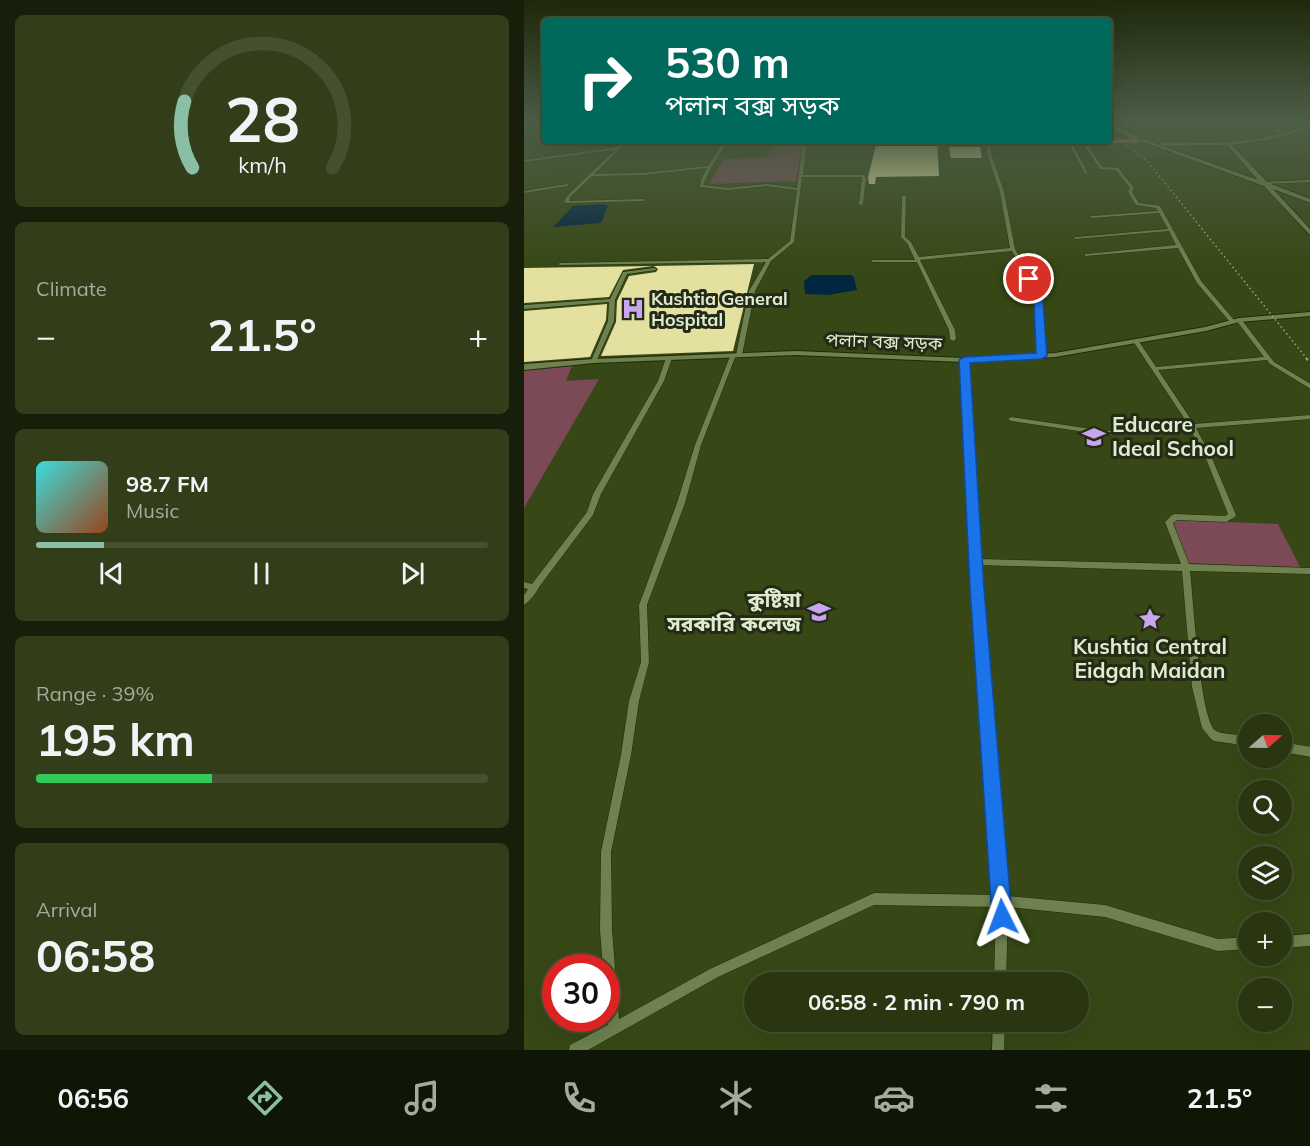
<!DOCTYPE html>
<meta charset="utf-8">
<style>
:root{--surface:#293610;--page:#313e19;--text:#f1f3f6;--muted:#a5ab9f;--line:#455030;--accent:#8abfa5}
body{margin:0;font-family:Mulish,"Noto Sans Bengali",sans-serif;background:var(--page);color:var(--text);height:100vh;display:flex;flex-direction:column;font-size:22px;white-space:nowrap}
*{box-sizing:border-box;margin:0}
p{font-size:20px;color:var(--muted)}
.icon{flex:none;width:33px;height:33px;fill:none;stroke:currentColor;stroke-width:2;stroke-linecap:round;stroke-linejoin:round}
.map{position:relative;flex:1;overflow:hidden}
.side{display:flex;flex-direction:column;gap:15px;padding:15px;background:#171e09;width:524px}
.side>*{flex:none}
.top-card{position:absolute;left:18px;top:18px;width:570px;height:126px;border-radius:6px;box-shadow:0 6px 24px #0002,0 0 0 2px var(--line);background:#00695c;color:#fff;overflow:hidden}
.needle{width:39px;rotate:70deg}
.tools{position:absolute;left:714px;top:714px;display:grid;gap:12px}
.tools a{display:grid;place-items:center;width:54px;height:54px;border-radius:50%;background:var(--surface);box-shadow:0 6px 24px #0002,0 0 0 2px var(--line);font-size:30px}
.speed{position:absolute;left:18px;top:954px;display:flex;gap:12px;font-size:30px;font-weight:700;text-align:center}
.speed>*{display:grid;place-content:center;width:78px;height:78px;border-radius:50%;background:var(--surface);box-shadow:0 6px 24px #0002,0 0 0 2px var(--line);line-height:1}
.speed .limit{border:9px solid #d22;background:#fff;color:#111}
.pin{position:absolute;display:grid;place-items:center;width:51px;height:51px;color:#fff;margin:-26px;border:3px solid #fff;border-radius:50%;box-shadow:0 2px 6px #0007}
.me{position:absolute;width:66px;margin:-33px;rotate:357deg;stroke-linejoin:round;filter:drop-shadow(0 0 4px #0008)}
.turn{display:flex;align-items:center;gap:21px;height:126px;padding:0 24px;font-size:27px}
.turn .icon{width:78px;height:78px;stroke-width:2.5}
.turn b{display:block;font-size:42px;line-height:51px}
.big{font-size:45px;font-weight:700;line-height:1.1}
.side .tile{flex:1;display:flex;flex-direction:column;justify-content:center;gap:9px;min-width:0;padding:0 21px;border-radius:9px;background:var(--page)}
.side .dial{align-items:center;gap:0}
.dial svg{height:156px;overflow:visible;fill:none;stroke:var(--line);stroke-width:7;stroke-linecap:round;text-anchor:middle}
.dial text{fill:var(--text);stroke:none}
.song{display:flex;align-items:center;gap:18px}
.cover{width:72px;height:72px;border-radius:9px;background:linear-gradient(135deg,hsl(180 70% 55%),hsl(20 70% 35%))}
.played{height:6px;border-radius:3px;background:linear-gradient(90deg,var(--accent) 15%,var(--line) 15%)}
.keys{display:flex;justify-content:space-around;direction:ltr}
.heat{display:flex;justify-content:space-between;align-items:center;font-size:33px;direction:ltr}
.charge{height:9px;border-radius:4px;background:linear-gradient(90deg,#34c759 39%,var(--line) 0)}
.trip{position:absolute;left:220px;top:972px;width:345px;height:60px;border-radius:30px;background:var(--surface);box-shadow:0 6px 24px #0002,0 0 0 2px var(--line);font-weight:700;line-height:60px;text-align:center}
.menu{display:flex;height:96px;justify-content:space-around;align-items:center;background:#101606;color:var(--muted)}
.menu .icon{width:42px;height:42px}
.menu .active{color:var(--accent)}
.menu b{font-size:27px;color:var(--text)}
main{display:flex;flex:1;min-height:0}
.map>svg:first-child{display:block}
</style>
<main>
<section class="side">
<div class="tile dial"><svg viewBox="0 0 100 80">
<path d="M14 69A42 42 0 1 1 86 69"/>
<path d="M14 69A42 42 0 0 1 10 35" stroke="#8abfa5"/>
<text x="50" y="56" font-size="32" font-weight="700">28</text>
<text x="50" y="72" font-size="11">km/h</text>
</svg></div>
<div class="tile"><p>Climate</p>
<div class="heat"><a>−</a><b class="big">21.5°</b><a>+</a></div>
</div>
<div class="tile">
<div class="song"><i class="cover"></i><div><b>98.7 FM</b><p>Music</p></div></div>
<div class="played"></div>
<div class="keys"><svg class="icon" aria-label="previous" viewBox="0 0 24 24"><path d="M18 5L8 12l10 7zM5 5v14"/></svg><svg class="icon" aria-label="pause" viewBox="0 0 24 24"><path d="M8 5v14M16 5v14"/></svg><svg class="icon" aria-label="next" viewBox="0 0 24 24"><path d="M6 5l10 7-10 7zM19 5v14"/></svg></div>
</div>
<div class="tile"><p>Range · 39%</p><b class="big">195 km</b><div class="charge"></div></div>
<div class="tile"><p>Arrival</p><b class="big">06:58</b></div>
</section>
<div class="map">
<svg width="787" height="1050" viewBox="0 0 787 1050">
<rect width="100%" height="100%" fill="#374816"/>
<g fill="#7c4a56">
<polygon points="252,141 279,141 272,181 185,184 200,159 243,157"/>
<polygon points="48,366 42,381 75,379 0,508 0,369"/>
<polygon points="649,520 754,524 776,567 663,563"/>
</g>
<g fill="#002641">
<polygon points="80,204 84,206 77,223 29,227 49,206"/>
<polygon points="288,275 327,275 330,277 333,290 304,295 281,294 280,281"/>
</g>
<g fill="#e3e0a0">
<polygon points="353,141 413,141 415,176 352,177 351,184 345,184 344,177"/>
<polygon points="425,147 456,147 458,158 427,158"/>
<polygon points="230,264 209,351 77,356 92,322 93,301 105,276 132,272 134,269 130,266"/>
<polygon points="129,266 99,270 85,297 0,303 0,268"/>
<polygon points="83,304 82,320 66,357 0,362 0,311"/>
</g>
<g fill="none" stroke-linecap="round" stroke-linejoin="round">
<g stroke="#202c06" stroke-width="1">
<g id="street">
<polygon points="741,122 745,122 763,136 760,137"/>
<polygon points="100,141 104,141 70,174 119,173 184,166 200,141 204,141 187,168 179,185 204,188 242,184 273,188 279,141 283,141 279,175 339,175 342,178 339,204 337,205 335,204 338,178 337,177 278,177 270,242 247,261 231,291 218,355 217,356 213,356 212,355 225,291 242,262 36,265 34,264 36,263 244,259 266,241 273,190 242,186 204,190 176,187 177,180 183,168 119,175 68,176 46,197 45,201 119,199 121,200 119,201 42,203 40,202 43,196 91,150 0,162 0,160 94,147"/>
<polygon points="462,141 466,141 467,153 480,192 491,249 514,288 517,302 519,357 515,357 514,356 511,302 508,288 488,251 396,260 431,330 432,339 429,341 426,339 425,330 393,262 349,262 347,261 349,260 391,260 383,243 377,237 378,196 380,195 382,196 381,237 387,242 395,257 486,248 476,192 463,153"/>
<polygon points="543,141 547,141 564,174 561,173"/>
<polygon points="557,141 561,141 578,167 594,168 610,188 608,192 615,203 636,206 677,281 710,320 710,322 706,322 673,283 654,248 561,256 561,254 563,254 652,245 645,231 551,239 551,237 553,237 644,229 635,213 567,218 567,216 569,216 634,211 632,208 612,205 604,192 606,188 592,170 576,169"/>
<polygon points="787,180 787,182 739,184 737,183 739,182"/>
<polygon points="43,184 44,184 44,186 0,193 0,191"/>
<polygon points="130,268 132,269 132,270 103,274 91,300 90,321 72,362 70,363 67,361 84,321 85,302 0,309 0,305 86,299 99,272"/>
<path d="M 715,318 L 717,319 L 750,362 L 787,384 L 787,389 L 746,364 L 743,360 L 634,370 L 670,424 L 787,415 L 787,419 L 672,428 L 687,456 L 712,515 L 711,517 L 702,522 L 653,520 L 649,523 L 665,564 L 787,568 L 787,574 L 666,571 C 669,594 676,722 692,731 C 697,734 718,735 724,736 L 724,746 L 690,741 L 687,739 L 678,728 L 668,687 L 658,571 L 456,565 L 483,896 L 581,905 L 694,939 L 724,937 L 724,949 L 694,951 L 581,917 L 484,907 L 482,982 L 470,982 L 472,907 L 350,905 L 194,977 L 64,1050 L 45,1050 L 46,1045 L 84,1025 L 82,968 L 79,968 L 76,930 L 77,852 L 97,755 L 105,701 L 117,662 L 115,605 L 153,503 L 171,445 L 207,354 L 211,354 L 212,355 L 177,445 L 161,503 L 123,605 L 125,662 L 115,701 L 107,755 L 87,852 L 88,930 L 95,1019 L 186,969 L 350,893 L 472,895 L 447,562 L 437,360 L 440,358 L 443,360 L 455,559 L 657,564 L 641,522 L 648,515 L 651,514 L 701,516 L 704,514 L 681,456 L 666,429 L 581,435 L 487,421 L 484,419 L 487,417 L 581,431 L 664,424 L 609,341 L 610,340 L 614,340 L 632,367 L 740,357 L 712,320 Z"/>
<path d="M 145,356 L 148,358 L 140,381 L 77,494 L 69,515 L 15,587 C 13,592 5,602 0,605 L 0,595 L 4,589 L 0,588 L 0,582 L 8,584 L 63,512 L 69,494 L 134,381 L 142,358 Z"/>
<polygon points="758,742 787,747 787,757 758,752"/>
<polygon points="787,934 787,946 758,948 758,936"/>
<polygon points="469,1022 481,1022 480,1050 468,1050"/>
</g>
</g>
<g stroke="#202c06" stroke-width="2">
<g id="secondary">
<path d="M 787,125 L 787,128 L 750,139 L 708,145 L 744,183 L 787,199 L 787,203 L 749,189 L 787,230 L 787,236 L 740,186 L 614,140 L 619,139 L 734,180 L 703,145 L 639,146 L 636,144 L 639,142 C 670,143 702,144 732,139 C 751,136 769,130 787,125 Z"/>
<polygon points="787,312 787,316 715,322 682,331 531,357 440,362 272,355 70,363 0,370 0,364 70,359 272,351 440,358 531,353 681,327 715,318"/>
</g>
</g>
<g stroke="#202c06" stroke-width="1">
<polygon id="highway" points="585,122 613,137 616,141 613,143 548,143 545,141 608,139 585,126"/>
</g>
<use href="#street" fill="#6e814e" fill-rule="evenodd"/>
<use href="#secondary" fill="#6e814e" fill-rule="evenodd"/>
<use href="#highway" fill="#b27b42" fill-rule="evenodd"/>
<polyline stroke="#96a47f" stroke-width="1.5" stroke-dasharray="1.5 3" stroke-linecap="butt" points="585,131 624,162 784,360"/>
<polyline stroke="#96a47f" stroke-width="2" stroke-dasharray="3 5" stroke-linecap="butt" points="782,358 787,364"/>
</g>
<linearGradient id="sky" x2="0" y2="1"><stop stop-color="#1e280c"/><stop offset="0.45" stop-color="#4d5e47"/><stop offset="1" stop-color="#4d5e47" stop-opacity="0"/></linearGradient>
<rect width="787" height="269" fill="url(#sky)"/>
<polygon fill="#1a73e8" stroke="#114b97" stroke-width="1.5" points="502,277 508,277 516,288 519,302 523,356 517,359 446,363 460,588 488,917 485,925 478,928 471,925 468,917 446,588 435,360 440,357 512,353 510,302"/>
<defs>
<g id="hospital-bare" transform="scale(1.8)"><path d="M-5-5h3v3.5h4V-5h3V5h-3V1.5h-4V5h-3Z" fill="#c8a6ef" stroke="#232b16" stroke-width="2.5" paint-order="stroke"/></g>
<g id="school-bare" transform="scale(1.8)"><path d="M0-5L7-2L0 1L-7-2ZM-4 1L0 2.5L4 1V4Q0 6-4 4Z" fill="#c8a6ef" stroke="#232b16" stroke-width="2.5" paint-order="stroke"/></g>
<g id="university-bare" transform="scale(1.8)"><path d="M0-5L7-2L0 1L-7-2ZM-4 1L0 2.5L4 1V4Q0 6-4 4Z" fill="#c8a6ef" stroke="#232b16" stroke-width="2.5" paint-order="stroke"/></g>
<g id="sight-bare" transform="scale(1.8)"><path d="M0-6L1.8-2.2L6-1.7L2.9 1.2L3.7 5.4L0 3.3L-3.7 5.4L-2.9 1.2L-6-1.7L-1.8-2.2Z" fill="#c8a6ef" stroke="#232b16" stroke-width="2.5" paint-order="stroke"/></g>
</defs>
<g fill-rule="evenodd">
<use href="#hospital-bare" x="109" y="309"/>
<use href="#school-bare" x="570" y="437"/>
<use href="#university-bare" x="295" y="612"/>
<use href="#sight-bare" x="626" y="619"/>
</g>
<g text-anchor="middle" stroke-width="6" stroke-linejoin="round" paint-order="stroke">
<g font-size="18" font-weight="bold" fill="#dfeacf" stroke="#232b16" text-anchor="start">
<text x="127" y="305">Kushtia General<tspan x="127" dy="21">Hospital</tspan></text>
</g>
<g font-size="18" fill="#dfeacf" stroke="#232b16">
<text transform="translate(360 342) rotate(2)" y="6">পলান বক্স সড়ক</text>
</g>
<g font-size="21" font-weight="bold" fill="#dfeacf" stroke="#232b16" text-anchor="start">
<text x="588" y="432">Educare<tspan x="588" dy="24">Ideal School</tspan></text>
<text x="277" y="607" text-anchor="end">কুষ্টিয়া<tspan x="277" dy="24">সরকারি কলেজ</tspan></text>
<text x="626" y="654" text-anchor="middle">Kushtia Central<tspan x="626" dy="24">Eidgah Maidan</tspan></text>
</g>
</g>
</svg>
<div class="tools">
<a><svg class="needle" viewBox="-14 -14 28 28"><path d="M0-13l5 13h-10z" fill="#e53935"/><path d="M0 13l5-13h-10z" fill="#a5ab9f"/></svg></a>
<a><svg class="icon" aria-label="search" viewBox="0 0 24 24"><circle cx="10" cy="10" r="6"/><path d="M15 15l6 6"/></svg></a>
<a><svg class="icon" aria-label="layers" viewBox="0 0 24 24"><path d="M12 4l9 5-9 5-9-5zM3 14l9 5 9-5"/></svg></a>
<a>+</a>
<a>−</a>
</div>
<div class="speed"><div class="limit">30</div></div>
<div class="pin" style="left:505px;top:279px;background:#d93025"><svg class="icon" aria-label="arrive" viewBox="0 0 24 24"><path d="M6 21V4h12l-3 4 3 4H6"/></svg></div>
<svg class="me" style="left:478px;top:917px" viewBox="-20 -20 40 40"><path d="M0-17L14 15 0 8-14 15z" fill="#1a73e8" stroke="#fff" stroke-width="4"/></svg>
<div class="trip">06:58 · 2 min · 790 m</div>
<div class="top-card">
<div class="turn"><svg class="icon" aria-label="right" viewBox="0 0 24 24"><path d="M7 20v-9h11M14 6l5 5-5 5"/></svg><div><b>530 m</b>পলান বক্স সড়ক</div></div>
</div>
</div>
</main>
<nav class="menu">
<b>06:56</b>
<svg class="icon active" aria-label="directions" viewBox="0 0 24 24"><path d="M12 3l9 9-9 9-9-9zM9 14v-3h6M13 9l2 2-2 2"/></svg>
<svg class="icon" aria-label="music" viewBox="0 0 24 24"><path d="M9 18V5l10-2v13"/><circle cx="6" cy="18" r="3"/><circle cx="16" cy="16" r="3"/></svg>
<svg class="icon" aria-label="phone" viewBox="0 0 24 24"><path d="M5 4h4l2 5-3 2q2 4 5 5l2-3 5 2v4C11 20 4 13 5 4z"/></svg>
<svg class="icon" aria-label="climate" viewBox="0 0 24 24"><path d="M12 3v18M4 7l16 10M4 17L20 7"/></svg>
<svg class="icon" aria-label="car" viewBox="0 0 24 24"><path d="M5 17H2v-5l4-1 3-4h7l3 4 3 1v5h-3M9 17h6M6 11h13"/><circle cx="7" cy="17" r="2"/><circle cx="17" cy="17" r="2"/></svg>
<svg class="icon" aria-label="filters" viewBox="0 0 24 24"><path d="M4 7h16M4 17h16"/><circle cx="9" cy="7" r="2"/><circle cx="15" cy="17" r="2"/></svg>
<b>21.5°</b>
</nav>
